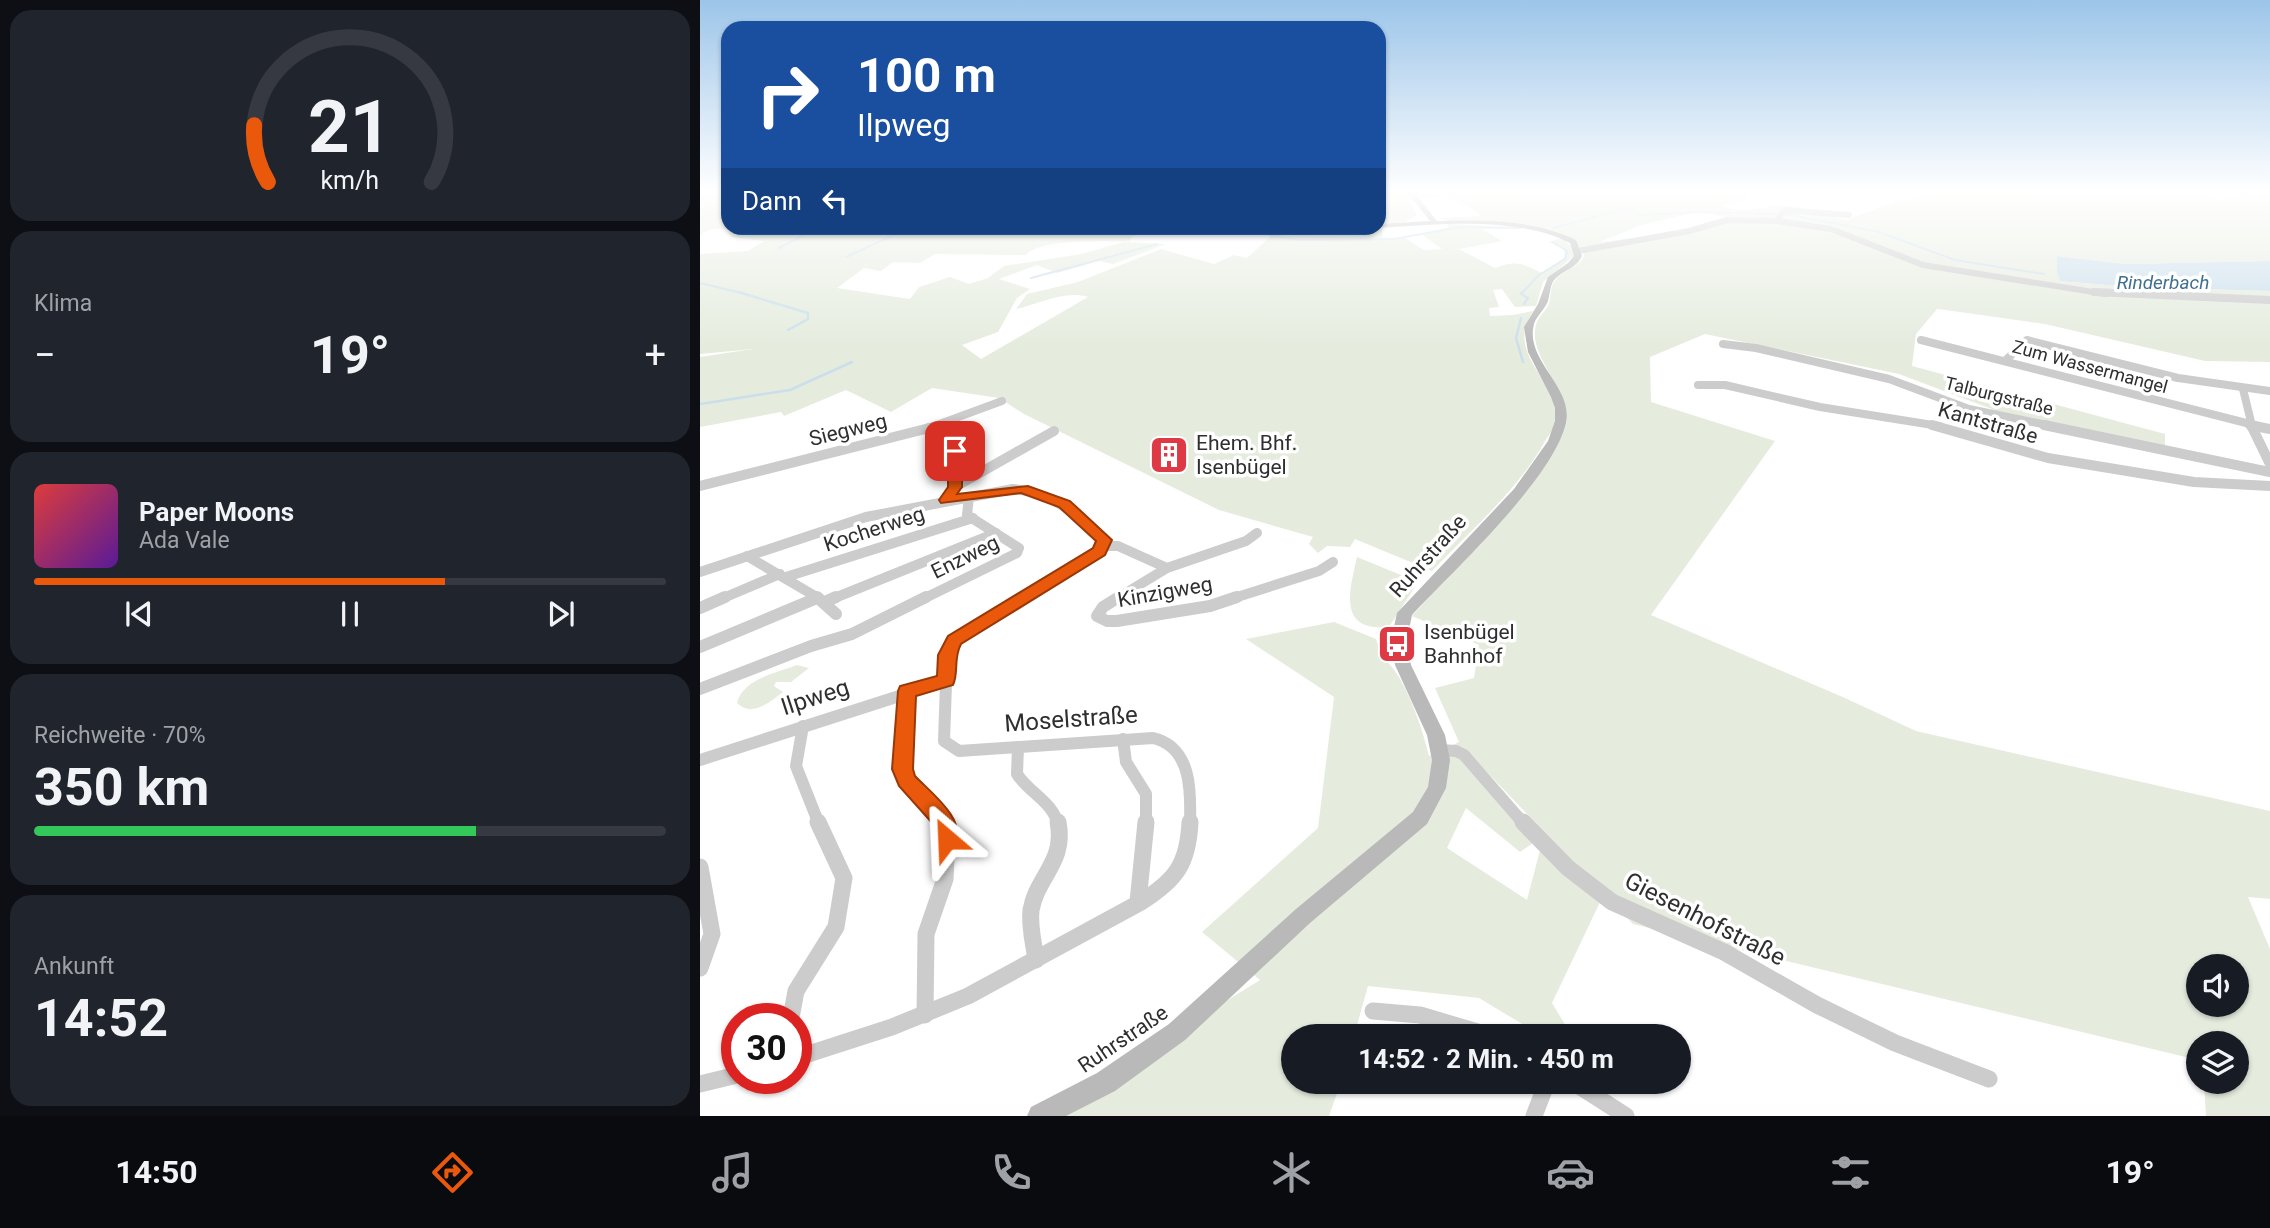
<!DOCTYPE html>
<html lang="de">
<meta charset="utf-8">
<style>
:root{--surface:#171b24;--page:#20242c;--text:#f1f3f6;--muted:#9ea1a6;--line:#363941;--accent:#ea580c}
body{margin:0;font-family:Roboto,sans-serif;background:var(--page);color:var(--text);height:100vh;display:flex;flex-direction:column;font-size:26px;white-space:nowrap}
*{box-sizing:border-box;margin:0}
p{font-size:23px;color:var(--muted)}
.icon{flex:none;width:38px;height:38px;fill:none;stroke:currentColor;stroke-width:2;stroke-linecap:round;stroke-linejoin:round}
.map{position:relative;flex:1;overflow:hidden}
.drawer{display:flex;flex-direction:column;gap:10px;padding:10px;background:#0d0f14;width:700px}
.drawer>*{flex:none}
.banner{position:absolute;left:21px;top:21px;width:665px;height:214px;border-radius:21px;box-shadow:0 2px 5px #0004;background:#1a4fa0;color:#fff;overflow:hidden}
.buttons{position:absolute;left:1486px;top:954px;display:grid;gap:14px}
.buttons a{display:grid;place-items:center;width:63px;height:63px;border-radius:50%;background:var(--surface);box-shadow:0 2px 5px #0004;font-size:35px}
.speed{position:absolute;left:21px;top:1003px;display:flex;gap:14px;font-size:35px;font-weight:700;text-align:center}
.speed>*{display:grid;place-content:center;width:91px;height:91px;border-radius:50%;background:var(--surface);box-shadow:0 2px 5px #0004;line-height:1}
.speed .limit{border:10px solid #d22;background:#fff;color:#111}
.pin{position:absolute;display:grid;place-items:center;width:60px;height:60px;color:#fff;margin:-30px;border-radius:14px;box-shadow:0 4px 10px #0006}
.me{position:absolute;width:77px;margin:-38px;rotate:334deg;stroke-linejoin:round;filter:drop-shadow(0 0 5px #0008)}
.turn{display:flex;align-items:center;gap:24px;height:147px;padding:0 21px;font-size:32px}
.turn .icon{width:91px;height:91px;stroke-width:2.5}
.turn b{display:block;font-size:49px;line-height:60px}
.then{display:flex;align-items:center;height:66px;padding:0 21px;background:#0003;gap:14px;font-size:26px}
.big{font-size:52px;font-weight:700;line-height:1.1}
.drawer .card{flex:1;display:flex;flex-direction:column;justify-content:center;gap:10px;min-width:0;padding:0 24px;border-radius:21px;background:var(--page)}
.drawer .dial{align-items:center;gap:0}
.dial svg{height:182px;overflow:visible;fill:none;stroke:var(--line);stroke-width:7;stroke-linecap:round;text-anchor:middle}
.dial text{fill:var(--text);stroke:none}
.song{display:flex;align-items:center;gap:21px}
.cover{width:84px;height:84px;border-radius:10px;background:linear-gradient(135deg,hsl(0 70% 55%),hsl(270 70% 35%))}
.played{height:7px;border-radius:4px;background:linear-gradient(90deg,var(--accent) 65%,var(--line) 65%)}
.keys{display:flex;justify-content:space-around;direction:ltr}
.heat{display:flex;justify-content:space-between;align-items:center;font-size:38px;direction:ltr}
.charge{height:10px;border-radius:5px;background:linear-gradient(90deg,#34c759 70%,var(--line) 0)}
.trip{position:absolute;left:581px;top:1024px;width:410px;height:70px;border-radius:35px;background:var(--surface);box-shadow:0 2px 5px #0004;font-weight:700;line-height:70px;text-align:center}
.menu{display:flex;height:112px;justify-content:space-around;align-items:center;background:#090b0e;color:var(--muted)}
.menu .icon{width:49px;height:49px}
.menu .current{color:var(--accent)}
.menu b{font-size:32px;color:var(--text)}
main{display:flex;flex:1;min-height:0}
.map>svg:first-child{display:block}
</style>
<main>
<section class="drawer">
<div class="card dial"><svg viewBox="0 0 100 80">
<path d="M14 69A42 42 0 1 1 86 69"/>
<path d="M14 69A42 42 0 0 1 8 44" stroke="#ea580c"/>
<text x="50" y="56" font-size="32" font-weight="700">21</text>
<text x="50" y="72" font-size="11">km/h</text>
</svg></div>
<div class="card"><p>Klima</p>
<div class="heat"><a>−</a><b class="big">19°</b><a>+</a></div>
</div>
<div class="card">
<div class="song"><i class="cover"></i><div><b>Paper Moons</b><p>Ada Vale</p></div></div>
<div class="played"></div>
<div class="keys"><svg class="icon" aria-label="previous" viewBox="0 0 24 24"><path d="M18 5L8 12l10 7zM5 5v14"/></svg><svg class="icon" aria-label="pause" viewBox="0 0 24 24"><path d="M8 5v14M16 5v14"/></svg><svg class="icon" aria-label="next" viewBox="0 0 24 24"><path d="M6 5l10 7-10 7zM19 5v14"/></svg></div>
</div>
<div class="card"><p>Reichweite · 70%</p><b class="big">350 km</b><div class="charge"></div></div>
<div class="card"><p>Ankunft</p><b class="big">14:52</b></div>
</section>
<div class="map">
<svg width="1570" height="1116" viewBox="0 0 1570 1116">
<rect width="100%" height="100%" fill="#fff"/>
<g fill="#e5ecde" fill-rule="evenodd">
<path d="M 0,191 L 28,191 L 28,228 L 510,228 L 497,230 L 478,228 L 432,236 L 430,241 C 407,242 340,238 326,255 L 235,254 L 220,263 L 193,262 L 181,271 L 164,268 L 137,288 L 210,299 L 219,287 L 250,277 L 269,284 L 288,278 L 304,266 L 381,254 L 424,242 L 466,244 L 413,264 L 399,261 L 357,273 L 337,265 L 299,279 L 330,289 L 317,298 L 298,332 L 262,345 L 281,359 L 388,297 C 364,290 340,304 316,309 L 327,294 L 378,282 L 461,249 L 514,264 L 534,255 L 547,258 L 571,236 L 567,231 L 600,233 L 682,229 L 683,238 L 705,238 L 724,250 L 742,249 L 721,234 L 748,228 L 748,224 L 829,228 L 782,229 L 802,241 L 759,249 L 795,268 C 817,260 821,263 842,273 L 865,257 L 864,250 L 849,242 L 862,238 L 870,245 L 874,256 L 843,282 L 836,306 L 815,307 L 802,289 L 793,290 L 799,307 L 789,308 L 790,316 L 813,315 L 833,311 C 802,358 865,382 855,424 C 854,430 847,437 844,443 C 816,492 771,530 732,571 L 655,539 L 650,547 L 627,546 L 618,553 L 609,544 L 613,537 L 519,510 L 324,414 L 299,398 L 232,388 L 191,412 L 146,390 L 84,416 L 81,412 L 0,427 L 0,357 L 53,349 L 0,354 L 0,254 L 48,251 L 64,241 L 32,237 L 28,233 L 43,228 L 11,229 L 0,235 Z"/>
<path d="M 679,191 L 1044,191 L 1047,201 L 1020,205 C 1049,217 1059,204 1086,206 C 1108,208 1125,215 1146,220 L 1197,201 L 1242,193 L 1238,191 L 1491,191 L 1515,199 L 1549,198 L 1535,191 L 1570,191 L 1570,261 L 1425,264 L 1358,256 L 1357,273 L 1360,281 L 1431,287 L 1570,291 L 1570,362 L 1505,361 L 1345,324 L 1246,310 L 1237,309 L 1216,334 L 1212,366 L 1465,434 L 1465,446 L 1297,411 L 1199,374 L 1005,334 L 950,357 L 951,402 L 1075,441 L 951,615 L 1145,698 L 1216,731 L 1570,811 L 1570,899 L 1548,897 L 1570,949 L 1570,1116 L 1506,1116 L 1504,1082 L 1536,1082 L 1536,1043 L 1498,1043 L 1498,1060 L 933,924 L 781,766 L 843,836 L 820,852 L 766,808 L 747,848 L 827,900 L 840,850 L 901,900 L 852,1003 L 872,1036 L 842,1036 L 779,998 L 668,986 L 654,1036 L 593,1036 L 593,1082 L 641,1082 L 629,1116 L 341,1116 L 560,980 L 502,932 L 618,828 L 634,697 L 546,639 L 634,622 L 676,639 C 682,659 689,661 699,677 C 713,702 722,728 729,756 L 759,742 L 735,688 L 774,678 L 779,645 L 712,616 C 744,580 868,459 867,416 C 866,386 825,352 837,322 C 839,316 846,311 849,304 C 851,298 850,290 853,284 C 859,271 878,269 884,256 C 869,216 783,223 747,221 L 740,218 L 780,216 C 774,206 755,203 745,196 L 709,201 L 717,215 L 705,222 L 679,224 ZM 998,212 L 1026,217 L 977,233 L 900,242 L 941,225 ZM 1498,966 L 1536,966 L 1536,1004 L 1498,1004 Z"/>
<path d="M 657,557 L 718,582 L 689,627 C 638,632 649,592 657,557 Z"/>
<path d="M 97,665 L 109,668 L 91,682 L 76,682 L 74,686 L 83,692 C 70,702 52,718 37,703 C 43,679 76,673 97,665 Z"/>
</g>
<polygon fill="#cbdeeb" points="1357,256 1425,264 1570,261 1570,291 1431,287 1360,281 1357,273"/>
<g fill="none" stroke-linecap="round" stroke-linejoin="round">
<g stroke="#cbdeeb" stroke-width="2">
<polyline points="714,191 720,197"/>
<polyline points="0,200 28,193"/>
<polyline points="1085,214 1179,232 1255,260 1344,274"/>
<polyline points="298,228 354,232 380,228"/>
<polyline points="491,228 499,228"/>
<polyline points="530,228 599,240 694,239 760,227 820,228"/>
<polyline points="853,228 924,209 932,209 941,215 1001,212 1076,214"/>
<polyline points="51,231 60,228"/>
<polyline points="79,248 118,228"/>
<polyline points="146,257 209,228"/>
<polyline points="331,278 457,244"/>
<polyline points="0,283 45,294"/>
<polyline points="821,294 839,275 865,259 867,251 853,242"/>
</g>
<g stroke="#cbdeeb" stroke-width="2.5">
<polyline points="38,292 108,313 108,319 88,330"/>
<polyline points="823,292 821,294 828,298 824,304"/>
<polyline points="821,318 816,338 823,362"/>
<polyline points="0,404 90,390 152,362"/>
</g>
<g stroke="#ccc" stroke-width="6">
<polyline points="1077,221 1084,210 1149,215"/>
<polyline points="878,251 989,231 1027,220 1077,221 1131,229 1223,265 1406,294"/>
</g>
<g stroke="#ccc" stroke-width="8">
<polyline points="1394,292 1570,300"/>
<polyline points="1221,340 1558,426"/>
<polyline points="1023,344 1056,348 1189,379 1269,409 1352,426"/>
<polyline points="1306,360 1327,340 1478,378 1570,391"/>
<polyline points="998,385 1025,385 1120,407 1239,426"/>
<polyline points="1543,389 1552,426"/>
<polyline points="234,426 302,401"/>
</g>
<g stroke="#ccc" stroke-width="10">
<polyline points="1232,425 1348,458 1494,482 1570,486"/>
<polyline points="1344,425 1570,472"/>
<polyline points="1550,425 1570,429"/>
<polyline points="1551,425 1570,464"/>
<polyline points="229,428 255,451 253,489"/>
<polyline points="0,486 241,425"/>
<polyline points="255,487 354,431"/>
<polyline points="404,546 418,546 467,568"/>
<polyline points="47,556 120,599"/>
<path d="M 0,572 L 166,517 L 313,489 C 351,492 378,514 404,540 L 404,546 L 320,599"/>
<polyline points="86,577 273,518"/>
<polyline points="21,599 80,574"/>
<polyline points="114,599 117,598"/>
<polyline points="132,599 296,533"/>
<polyline points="223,599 317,553 319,548 267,515 269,497"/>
<polyline points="416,599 467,568 546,541 557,533"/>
<polyline points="531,599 619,571 633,562"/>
</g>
<g stroke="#ccc" stroke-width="12">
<polyline points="117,597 136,614"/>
<path d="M 322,597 L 255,640 L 247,655 L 244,741 L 259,751 L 453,738 C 492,747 491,792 490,824"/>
<polyline points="419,597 403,607 397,616 407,621 417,621 510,606 537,597"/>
<polyline points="125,602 136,597"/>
<polyline points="0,608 25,597"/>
<polyline points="0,647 117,598"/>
<polyline points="0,689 111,646 152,634 226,597"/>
<polyline points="207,691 202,769 206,780 245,824"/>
<polyline points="103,726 96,766 119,824"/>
<polyline points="423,739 426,762 446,794 446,824"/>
<path d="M 318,747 L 317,774 C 329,793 352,801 358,824"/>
<polyline points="740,750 756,751 764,755 824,824"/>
<polyline points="0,760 246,681"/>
</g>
<g stroke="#ccc" stroke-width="17">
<polyline points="823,822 868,868 912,902 1024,952 1117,1005 1195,1043 1289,1079"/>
<polyline points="0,867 12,934 0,968"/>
<polyline points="438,902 446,822"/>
<path d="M 336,960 C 334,944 329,927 331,910 C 337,876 366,862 358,822"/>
<polyline points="673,1011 720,1015 791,1036"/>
<polyline points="225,1015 226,934 245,879 247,839 244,822"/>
<polyline points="91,1018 96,991 136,927 144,878 118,822"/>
<path d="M 96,1058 L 192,1027 L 268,996 L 441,902 C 476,880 488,864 490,822"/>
<polyline points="873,1082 926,1116"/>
<polyline points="0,1084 37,1075"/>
<polyline points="834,1116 847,1082"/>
</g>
<g fill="#b9b9b9" fill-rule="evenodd">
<path d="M 706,191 L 713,191 L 737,221 C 784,220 833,219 876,240 L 882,256 C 876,269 863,270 854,280 C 850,286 850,294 848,301 C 845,309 837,315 834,324 C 824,360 874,387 866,423 C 853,479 753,571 712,615 L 707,640 L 711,665 L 745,735 L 750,760 L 746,788 L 727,824 L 610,923 L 485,1040 L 415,1091 L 366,1116 L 327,1116 L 331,1107 L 397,1073 L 469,1024 L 596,909 L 713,812 L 728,787 L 732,760 L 727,735 L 695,665 L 691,640 L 697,613 L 814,489 L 848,441 L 855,421 L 855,408 L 851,397 L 828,352 L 824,327 L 838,304 L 848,277 L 868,263 L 874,256 L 870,243 C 817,216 737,224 679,228 L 676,228 L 679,228 L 679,224 L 730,221 Z"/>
<polygon points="553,228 670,228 666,230 590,232 556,230"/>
</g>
</g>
<linearGradient id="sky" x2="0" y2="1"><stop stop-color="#9cc5e9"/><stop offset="0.55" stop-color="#fff"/><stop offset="1" stop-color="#fff" stop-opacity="0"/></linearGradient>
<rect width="1570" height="347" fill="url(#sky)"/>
<path fill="#ea580c" stroke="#983908" stroke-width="2" d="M 255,447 L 262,451 L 262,487 L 257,494 L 328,486 L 370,501 L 412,540 L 405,555 L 261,644 C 253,659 259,672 253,685 L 216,696 L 213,769 L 215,776 C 231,793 268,820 255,846 L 247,849 L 240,846 L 234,825 L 199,786 L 192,769 L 198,691 L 200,686 L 237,676 L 238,655 L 248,636 L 393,548 L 396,541 L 359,507 L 321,493 L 241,503 L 239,500 L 248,487 L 248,451 Z"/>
<defs>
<g id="building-square" transform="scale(2.0125)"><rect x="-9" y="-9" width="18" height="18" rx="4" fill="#de3a45" stroke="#fff"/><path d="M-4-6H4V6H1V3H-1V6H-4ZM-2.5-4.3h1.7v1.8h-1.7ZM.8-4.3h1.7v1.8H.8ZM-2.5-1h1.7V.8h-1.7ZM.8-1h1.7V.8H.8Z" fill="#fff"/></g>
<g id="bus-square" transform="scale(2.0125)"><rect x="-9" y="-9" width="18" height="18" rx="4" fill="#de3a45" stroke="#fff"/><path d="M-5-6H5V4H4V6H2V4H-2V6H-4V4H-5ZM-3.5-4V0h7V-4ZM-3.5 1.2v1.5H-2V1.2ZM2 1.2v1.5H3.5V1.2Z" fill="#fff"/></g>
</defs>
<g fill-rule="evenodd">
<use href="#building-square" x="469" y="455"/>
<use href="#bus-square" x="697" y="644"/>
</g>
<g text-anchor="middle" stroke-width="7" stroke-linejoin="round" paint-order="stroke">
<g font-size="18" fill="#2f2f2f" stroke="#fff">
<text transform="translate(1390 367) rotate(15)" y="6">Zum Wassermangel</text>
<text transform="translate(1299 396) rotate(14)" y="6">Talburgstraße</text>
</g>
<g font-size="19" font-style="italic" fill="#40708f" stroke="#fff">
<text x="1463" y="289">Rinderbach</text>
</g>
<g font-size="21" fill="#2f2f2f" stroke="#fff">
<text transform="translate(1288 423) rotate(16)" y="7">Kantstraße</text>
<text transform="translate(148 430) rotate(-14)" y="7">Siegweg</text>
<text transform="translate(174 529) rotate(-18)" y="7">Kocherweg</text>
<text transform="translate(728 556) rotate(-48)" y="7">Ruhrstraße</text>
<text transform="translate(265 557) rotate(-26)" y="7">Enzweg</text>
<text transform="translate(465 592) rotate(-10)" y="7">Kinzigweg</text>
<text transform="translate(423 1039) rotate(-34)" y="7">Ruhrstraße</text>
</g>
<g font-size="21" fill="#2f2f2f" stroke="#fff" text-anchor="start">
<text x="496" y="450">Ehem. Bhf.<tspan x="496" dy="24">Isenbügel</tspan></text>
<text x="724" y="639">Isenbügel<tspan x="724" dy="24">Bahnhof</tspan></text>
</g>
<g font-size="24" fill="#2f2f2f" stroke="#fff">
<text transform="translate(115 697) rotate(-18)" y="8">Ilpweg</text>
<text transform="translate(371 719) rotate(-4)" y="8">Moselstraße</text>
<text transform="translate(1005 919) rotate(27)" y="8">Giesenhofstraße</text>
</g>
</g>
</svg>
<div class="buttons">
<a><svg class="icon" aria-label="sound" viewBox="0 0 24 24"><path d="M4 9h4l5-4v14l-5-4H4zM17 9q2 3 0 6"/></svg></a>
<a><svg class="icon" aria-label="layers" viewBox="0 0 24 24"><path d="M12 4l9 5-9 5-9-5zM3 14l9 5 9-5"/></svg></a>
</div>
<div class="speed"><div class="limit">30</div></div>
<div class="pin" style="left:255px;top:451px;background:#d93025"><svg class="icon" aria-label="arrive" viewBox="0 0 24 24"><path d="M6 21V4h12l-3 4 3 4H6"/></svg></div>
<svg class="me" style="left:247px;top:839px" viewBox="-20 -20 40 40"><path d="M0-17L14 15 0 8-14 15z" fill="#ea580c" stroke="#fff" stroke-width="4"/></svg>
<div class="trip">14:52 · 2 Min. · 450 m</div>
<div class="banner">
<div class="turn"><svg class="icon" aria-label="right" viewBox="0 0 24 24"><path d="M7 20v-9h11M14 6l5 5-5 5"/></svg><div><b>100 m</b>Ilpweg</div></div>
<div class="then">Dann<svg class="icon" aria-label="left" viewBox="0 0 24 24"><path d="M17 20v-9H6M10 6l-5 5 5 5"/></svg></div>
</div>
</div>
</main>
<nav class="menu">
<b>14:50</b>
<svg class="icon current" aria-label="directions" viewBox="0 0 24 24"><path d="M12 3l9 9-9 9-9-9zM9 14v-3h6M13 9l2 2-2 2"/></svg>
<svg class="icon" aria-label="music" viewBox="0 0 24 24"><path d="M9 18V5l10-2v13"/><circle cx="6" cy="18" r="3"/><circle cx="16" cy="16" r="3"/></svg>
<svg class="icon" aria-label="phone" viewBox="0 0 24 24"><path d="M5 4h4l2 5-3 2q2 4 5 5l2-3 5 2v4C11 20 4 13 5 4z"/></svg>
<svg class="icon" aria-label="climate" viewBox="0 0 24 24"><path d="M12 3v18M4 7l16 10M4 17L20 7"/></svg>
<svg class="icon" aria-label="car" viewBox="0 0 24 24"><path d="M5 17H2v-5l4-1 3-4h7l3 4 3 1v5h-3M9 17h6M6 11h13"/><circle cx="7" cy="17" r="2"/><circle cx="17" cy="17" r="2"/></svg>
<svg class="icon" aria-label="filters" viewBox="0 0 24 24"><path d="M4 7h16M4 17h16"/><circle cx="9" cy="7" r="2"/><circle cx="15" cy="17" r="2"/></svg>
<b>19°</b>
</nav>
